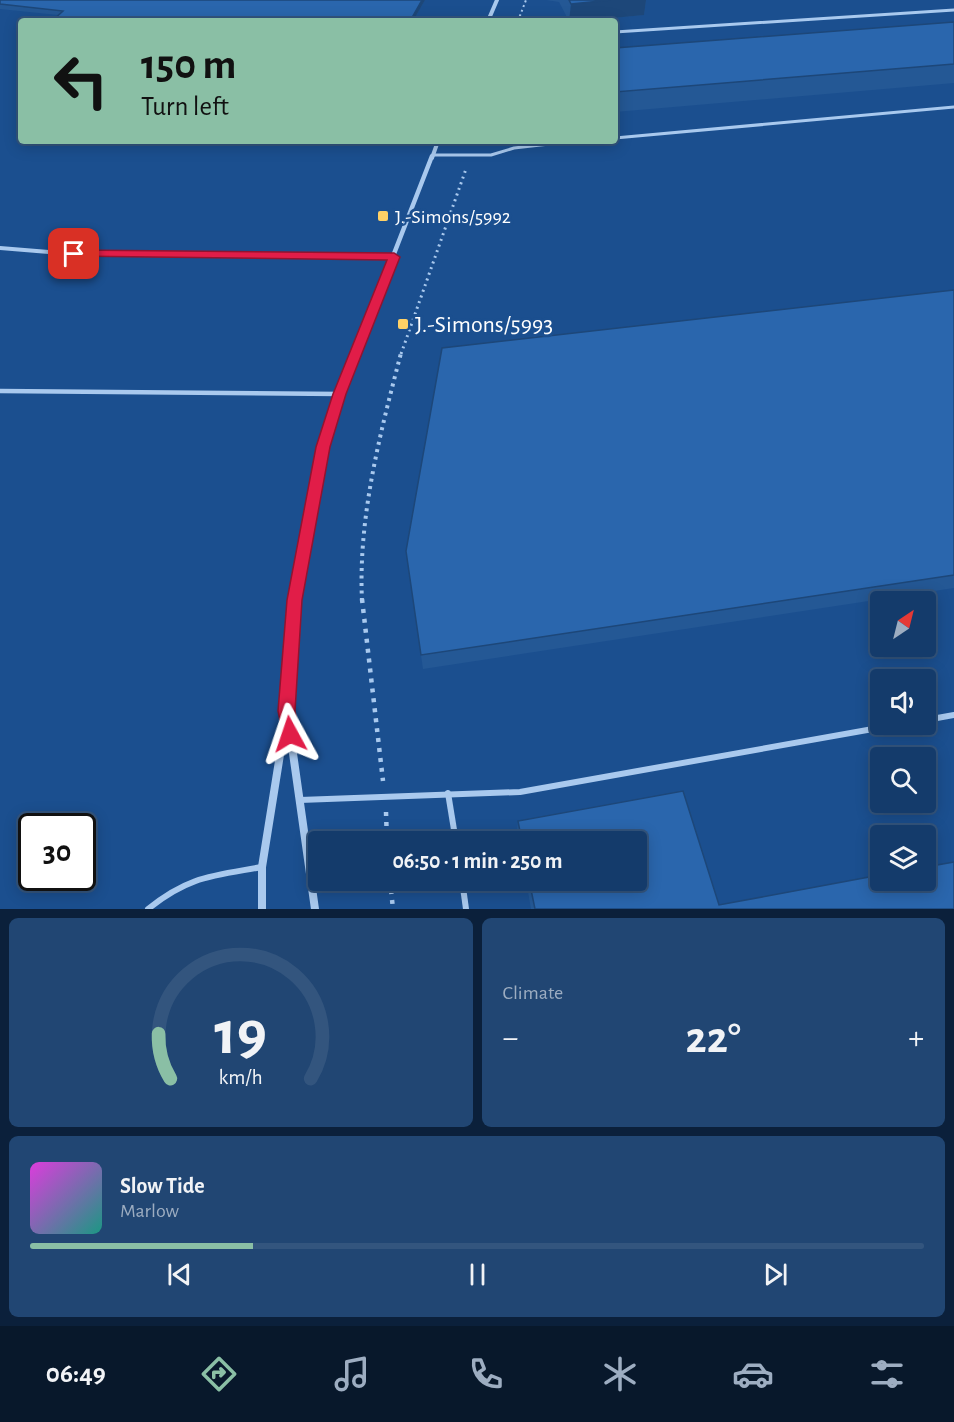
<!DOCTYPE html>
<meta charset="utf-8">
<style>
:root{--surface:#143b6b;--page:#214673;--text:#f1f3f6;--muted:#9dadc1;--line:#33557e;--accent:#8abfa5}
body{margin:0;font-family:"Alegreya Sans",sans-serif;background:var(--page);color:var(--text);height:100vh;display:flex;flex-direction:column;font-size:22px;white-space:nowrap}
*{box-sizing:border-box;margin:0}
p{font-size:20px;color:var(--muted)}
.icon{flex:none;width:33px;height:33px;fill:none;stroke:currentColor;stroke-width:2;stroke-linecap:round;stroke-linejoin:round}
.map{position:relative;height:909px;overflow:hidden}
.side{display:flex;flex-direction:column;gap:9px;padding:9px;background:#0b203b;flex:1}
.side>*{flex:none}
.banner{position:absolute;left:18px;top:18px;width:600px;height:126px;border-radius:6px;box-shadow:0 3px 15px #0003,0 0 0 2px var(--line);background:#8abfa5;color:#111;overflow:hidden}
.needle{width:39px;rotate:35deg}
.controls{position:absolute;left:870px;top:591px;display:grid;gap:12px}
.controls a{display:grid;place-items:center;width:66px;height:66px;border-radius:6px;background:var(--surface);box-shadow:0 3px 15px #0003,0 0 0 2px var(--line);font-size:30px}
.speed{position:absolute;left:18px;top:813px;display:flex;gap:12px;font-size:30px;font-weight:700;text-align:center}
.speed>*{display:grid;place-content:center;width:78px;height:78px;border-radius:50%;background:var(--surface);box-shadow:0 3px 15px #0003,0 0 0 2px var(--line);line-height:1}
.speed .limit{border:3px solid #111;border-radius:9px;background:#fff;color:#111}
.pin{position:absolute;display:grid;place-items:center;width:51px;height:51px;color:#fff;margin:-26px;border-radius:12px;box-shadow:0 3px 9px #0006}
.me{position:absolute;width:66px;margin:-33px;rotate:355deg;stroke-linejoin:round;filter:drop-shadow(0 0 4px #0008)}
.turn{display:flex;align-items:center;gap:21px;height:126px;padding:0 24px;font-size:27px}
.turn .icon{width:78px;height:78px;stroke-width:2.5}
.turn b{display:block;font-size:42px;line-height:51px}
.big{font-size:45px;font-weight:600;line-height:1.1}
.side .card{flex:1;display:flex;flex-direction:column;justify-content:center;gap:9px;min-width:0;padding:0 21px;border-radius:9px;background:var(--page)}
.side .dial{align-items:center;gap:0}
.dial svg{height:156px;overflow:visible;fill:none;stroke:var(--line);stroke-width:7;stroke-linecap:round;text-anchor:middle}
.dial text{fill:var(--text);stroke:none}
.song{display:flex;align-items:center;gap:18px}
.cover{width:72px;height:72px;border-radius:9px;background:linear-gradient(135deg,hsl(300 70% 55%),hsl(170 70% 35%))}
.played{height:6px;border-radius:3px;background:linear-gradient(90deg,var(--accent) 25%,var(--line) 25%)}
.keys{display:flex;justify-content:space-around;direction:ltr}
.heat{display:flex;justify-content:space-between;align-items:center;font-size:33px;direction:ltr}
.side .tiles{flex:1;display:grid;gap:9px;grid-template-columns:1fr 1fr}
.card:last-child{grid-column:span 2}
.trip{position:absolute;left:308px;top:831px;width:339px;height:60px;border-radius:6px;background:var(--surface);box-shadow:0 3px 15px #0003,0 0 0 2px var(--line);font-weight:600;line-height:60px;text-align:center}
.dock{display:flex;height:96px;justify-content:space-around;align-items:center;background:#08182b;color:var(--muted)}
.dock .icon{width:42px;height:42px}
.dock .current{color:var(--accent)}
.dock b{font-size:27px;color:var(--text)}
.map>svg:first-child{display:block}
</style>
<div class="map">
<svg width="954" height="909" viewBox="0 0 954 909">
<rect width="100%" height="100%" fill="#1b4f8f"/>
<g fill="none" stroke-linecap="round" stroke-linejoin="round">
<polyline stroke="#a9c9ee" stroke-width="2" stroke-dasharray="2 3" stroke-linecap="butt" points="518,21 526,0"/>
<polyline stroke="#a9c9ee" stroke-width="3" stroke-dasharray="2 4" stroke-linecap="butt" points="401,354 466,169"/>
<path stroke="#a9c9ee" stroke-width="4" stroke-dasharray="3 4.5" stroke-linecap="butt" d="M 362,601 C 358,517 380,434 401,353"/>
<g stroke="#a9c9ee" stroke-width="4.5" stroke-dasharray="4 6" stroke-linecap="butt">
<polyline points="362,599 383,781"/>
<polyline points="386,812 387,842"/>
<polyline points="390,880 393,909"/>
</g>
<g stroke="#a9c9ee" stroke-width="3">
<polyline points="615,32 954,10"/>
<polyline points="615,138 954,107"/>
<polyline points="433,155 491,155 514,148 576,141"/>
</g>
<polyline stroke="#a9c9ee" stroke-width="4" points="0,248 61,253 394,257"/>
<polyline stroke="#a9c9ee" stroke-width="4.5" points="0,391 340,394"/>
<g stroke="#a9c9ee" stroke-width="6">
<polyline points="926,720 954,715"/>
<polyline points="448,793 456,842"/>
<polyline points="300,800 520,792 901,724"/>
<polyline points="462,880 466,909"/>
<path d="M 148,909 C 189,876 212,876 262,867"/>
</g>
<g stroke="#a9c9ee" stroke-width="4">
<polyline points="488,21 497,0"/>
<polyline points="432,158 438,141"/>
</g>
<polyline stroke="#a9c9ee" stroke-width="4.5" points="355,354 432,156"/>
<polyline stroke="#a9c9ee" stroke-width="6" points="295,601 323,447 356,353"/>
<g stroke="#a9c9ee" stroke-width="8">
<polyline points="288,718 315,909"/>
<polyline points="262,909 262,867 287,711 295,599"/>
</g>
</g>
<g fill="#245895">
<polygon points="0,0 425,0 413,21 52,21 58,15 0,9"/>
<polygon points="546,0 646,0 644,15 581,21 569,21 559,2"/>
<polygon points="954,22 954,83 615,112 615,48"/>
<polygon points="954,290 954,588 423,669 406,551"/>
<polygon points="683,791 719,905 880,875 880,880 926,880 926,867 954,862 954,909 531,909 526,880 636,880 636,842 519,842 517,832 518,821"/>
</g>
<g fill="#1d4779">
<polygon points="422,0 425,0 413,21 410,21"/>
<polygon points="610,0 646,0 644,15 581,21 569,21 571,4"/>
</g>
<g fill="#2a66ad" stroke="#1d4779" stroke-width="1.5">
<polygon points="0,0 422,0 410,21 52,21 63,11 0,4"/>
<polygon points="569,0 610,0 571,4"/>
<polygon points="954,22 954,64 615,92 615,48"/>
<polygon points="954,290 954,575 421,655 406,551 442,348"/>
<polygon points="683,791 719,905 880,875 880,880 926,880 926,867 954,862 954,909 535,909 529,880 636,880 636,842 522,842 518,821"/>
</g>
<polygon fill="#e11d48" stroke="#92132f" stroke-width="1.5" points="74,250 394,253 400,257 346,394 330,447 302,600 295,711 299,734 296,739 290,742 284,739 278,711 287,600 316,447 333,394 387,260 70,256 68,254"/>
<g fill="#ffd166" stroke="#1b4f8f" stroke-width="2">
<rect x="377" y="210" width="12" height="12" rx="3"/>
<rect x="397" y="318" width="12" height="12" rx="3"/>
</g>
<g text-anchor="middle" stroke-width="6" stroke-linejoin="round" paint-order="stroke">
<g font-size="20" fill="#fff" stroke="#1b4f8f" text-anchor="start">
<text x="395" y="223">J.-Simons/5992</text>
</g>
<g font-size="24" fill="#fff" stroke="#1b4f8f" text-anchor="start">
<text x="415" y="332">J.-Simons/5993</text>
</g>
</g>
</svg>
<div class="controls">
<a><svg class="needle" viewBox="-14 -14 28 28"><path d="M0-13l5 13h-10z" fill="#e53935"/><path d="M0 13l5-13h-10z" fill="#9dadc1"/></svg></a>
<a><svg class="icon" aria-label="sound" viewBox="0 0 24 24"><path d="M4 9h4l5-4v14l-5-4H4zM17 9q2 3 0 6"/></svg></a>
<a><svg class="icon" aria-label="search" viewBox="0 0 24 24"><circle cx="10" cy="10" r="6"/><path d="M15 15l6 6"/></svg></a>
<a><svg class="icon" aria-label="layers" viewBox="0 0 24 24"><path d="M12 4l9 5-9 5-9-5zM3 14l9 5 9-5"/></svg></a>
</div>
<div class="speed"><div class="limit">30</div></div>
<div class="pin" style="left:74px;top:254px;background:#d93025"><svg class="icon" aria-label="arrive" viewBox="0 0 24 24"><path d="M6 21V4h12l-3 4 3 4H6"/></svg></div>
<svg class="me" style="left:290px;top:734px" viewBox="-20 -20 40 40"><path d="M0-17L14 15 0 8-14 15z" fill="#e11d48" stroke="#fff" stroke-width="4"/></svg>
<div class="trip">06:50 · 1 min · 250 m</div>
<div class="banner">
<div class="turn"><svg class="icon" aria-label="left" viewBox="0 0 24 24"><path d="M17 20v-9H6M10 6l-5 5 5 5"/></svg><div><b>150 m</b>Turn left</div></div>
</div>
</div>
<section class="side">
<div class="tiles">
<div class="card dial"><svg viewBox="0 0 100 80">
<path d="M14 69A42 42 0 1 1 86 69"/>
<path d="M14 69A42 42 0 0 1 8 46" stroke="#8abfa5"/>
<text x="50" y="56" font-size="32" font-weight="700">19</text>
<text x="50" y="72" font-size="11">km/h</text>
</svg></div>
<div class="card"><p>Climate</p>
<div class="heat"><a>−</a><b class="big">22°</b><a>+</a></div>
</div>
<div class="card">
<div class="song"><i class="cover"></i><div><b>Slow Tide</b><p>Marlow</p></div></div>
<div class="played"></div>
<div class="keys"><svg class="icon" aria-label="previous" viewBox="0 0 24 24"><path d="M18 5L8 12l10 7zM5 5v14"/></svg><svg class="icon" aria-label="pause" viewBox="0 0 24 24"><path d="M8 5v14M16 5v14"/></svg><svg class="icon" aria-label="next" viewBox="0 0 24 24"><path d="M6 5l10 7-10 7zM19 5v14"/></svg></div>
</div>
</div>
</section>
<nav class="dock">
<b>06:49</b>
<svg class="icon current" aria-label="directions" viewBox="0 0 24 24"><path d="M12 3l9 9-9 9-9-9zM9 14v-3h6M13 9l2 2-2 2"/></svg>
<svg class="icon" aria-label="music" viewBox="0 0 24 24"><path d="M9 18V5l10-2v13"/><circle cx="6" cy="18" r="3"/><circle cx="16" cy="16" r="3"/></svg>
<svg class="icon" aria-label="phone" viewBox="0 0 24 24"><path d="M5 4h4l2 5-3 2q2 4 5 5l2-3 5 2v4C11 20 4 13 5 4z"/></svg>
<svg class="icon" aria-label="climate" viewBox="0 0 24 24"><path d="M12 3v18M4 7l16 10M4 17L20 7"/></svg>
<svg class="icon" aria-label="car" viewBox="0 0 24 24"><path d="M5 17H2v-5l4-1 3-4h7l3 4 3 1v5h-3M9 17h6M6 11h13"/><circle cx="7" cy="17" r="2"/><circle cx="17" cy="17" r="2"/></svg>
<svg class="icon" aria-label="filters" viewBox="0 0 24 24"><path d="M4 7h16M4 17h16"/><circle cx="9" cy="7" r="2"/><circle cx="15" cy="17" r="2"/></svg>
</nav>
